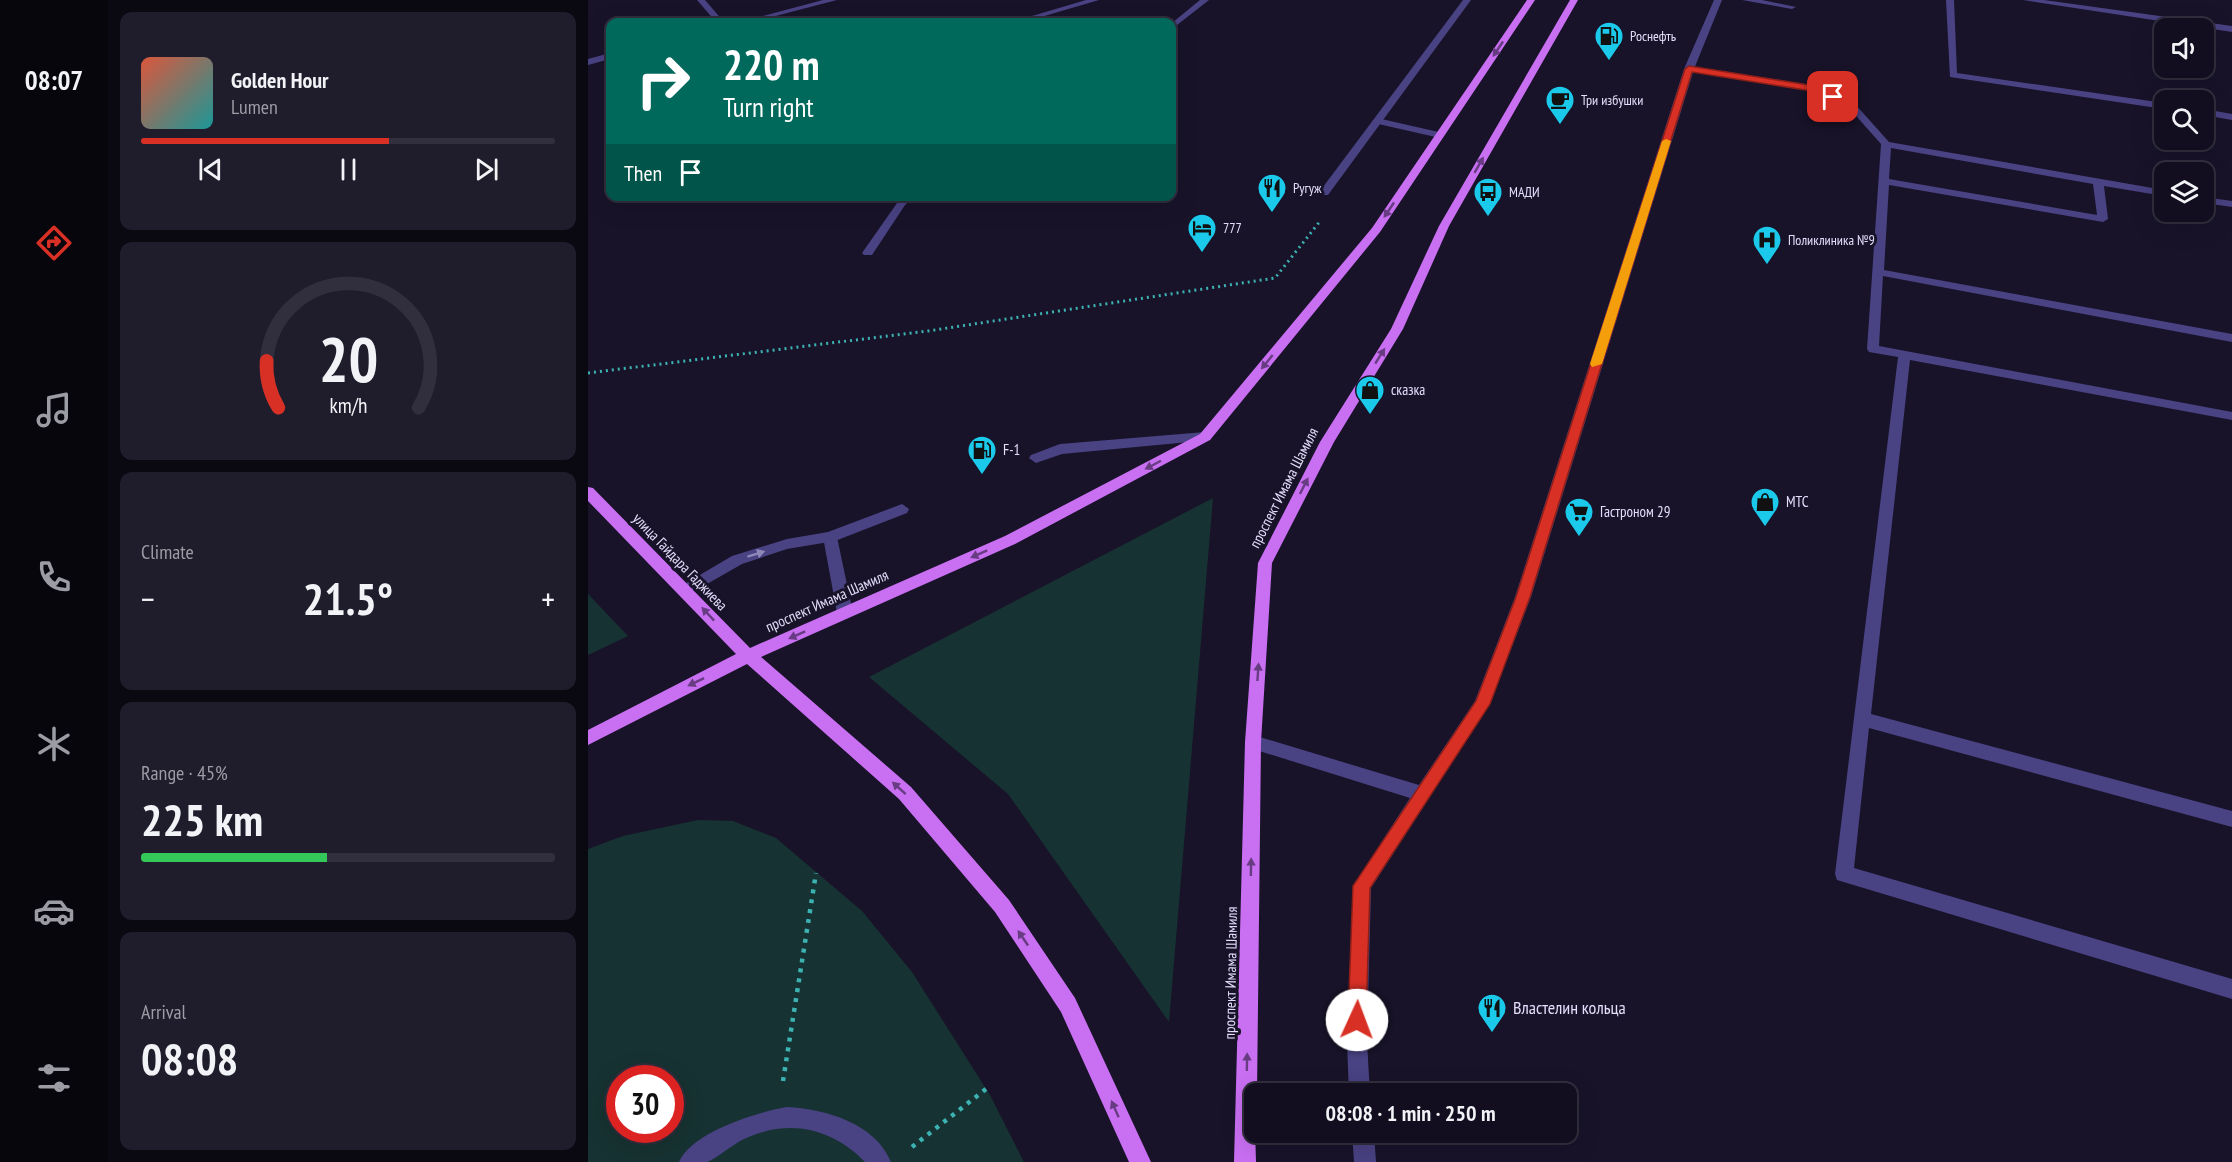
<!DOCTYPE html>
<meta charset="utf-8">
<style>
:root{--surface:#120e1f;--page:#1f1c2c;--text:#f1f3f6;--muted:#9c9ca4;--line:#312e3d;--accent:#d93025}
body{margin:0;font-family:"PT Sans Narrow",sans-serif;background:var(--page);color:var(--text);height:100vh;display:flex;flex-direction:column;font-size:22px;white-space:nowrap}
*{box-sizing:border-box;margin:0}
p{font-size:20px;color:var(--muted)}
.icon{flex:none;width:33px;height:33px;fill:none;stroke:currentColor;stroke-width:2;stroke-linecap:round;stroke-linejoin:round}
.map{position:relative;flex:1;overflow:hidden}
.panel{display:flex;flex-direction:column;gap:12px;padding:12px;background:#0a0811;width:480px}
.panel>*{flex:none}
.banner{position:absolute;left:18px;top:18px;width:570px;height:183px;border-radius:12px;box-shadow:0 6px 24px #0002,0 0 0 2px var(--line);background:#00695c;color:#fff;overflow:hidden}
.tools{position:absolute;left:1566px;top:18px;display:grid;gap:12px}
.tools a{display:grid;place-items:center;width:60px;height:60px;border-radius:12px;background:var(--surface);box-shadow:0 6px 24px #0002,0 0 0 2px var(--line);font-size:30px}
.speed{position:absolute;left:18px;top:1065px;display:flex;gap:12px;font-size:30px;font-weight:700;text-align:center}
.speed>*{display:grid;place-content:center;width:78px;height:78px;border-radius:50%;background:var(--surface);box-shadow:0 6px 24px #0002,0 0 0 2px var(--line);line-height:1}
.speed .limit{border:9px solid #d22;background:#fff;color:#111}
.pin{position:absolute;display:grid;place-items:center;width:51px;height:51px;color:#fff;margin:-26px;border-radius:12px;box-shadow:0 3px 9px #0006}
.me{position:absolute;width:66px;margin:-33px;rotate:2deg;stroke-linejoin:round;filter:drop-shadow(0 0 4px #0008)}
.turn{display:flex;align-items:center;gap:21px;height:126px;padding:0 18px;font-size:27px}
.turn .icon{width:78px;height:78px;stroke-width:2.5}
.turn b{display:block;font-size:42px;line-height:51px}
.then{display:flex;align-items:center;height:57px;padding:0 18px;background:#0003;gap:12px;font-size:22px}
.big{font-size:45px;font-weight:600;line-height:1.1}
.panel .widget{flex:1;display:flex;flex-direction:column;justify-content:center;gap:9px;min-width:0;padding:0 21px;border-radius:12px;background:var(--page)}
.panel .dial{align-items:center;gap:0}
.dial svg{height:156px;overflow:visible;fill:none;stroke:var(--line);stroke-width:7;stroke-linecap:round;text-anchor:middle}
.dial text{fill:var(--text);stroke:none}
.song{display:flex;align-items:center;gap:18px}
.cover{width:72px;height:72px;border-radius:9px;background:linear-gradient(135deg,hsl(10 70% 55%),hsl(180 70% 35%))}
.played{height:6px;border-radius:3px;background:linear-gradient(90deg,var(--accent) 60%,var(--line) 60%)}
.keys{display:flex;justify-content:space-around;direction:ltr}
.heat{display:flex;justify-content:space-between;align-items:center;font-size:33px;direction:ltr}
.charge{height:9px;border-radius:4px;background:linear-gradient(90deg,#34c759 45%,var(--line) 0)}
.trip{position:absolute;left:656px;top:1083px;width:333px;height:60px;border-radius:12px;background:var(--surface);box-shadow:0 6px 24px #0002,0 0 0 2px var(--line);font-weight:600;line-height:60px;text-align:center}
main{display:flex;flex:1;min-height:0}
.tab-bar{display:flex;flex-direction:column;width:108px;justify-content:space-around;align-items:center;background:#07060c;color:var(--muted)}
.tab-bar .icon{width:42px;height:42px}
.tab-bar .active{color:var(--accent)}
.tab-bar b{font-size:27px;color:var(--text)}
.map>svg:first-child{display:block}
</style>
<main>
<nav class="tab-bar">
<b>08:07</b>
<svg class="icon active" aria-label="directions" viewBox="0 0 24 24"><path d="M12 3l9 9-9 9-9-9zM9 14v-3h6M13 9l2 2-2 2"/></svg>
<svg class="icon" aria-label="music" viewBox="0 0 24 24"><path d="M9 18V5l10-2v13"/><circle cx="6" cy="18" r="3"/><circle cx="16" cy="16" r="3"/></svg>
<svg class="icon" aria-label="phone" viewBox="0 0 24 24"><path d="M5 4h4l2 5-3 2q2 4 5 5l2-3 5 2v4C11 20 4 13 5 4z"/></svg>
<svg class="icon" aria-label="climate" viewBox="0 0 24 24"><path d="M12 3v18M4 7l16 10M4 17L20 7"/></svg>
<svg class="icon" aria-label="car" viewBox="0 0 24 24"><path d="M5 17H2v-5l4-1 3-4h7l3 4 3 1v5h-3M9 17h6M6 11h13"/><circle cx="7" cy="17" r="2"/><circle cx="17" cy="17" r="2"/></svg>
<svg class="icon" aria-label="filters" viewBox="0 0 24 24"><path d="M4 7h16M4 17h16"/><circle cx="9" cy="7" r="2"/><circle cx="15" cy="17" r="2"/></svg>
</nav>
<section class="panel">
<div class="widget">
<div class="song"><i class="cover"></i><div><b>Golden Hour</b><p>Lumen</p></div></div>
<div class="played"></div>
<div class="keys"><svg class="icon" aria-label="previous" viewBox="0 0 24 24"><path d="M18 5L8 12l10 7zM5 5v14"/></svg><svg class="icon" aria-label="pause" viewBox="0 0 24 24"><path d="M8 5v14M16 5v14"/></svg><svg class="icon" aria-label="next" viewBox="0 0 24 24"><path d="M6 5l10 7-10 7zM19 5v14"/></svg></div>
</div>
<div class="widget dial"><svg viewBox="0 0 100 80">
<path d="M14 69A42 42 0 1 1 86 69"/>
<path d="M14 69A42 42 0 0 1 8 45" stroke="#d93025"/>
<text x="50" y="56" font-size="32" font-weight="700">20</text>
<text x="50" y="72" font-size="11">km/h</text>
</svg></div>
<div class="widget"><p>Climate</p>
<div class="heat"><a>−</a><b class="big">21.5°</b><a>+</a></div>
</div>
<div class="widget"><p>Range · 45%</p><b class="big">225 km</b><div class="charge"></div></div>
<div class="widget"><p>Arrival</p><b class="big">08:08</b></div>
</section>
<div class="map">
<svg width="1644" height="1162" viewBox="0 0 1644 1162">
<rect width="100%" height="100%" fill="#181329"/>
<g fill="#173232" fill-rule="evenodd">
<polygon points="625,498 581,1022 420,794 281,677"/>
<polygon points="0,594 40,636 0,655"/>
<path d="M 110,820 L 145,821 L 188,838 L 274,911 L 324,972 L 402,1095 L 436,1162 L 0,1162 L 0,849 L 35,836 ZM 32,1078 L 82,1078 L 82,1130 L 32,1130 Z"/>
</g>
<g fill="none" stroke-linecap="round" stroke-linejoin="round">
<polyline stroke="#3cb2b2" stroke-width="3" stroke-dasharray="2 4" stroke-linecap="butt" points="0,373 340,331 687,278 733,220"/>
<g stroke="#3cb2b2" stroke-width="4.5" stroke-dasharray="4 6" stroke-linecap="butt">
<polyline points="195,1081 228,873"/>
<polyline points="324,1147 398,1089"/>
</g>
<g fill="#494283" fill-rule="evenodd">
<polygon points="109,0 117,0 136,22 128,22"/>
<polygon points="235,0 249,0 164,22 152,22"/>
<polygon points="498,0 511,0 436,22 424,22"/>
<polygon points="612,0 621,0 584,29 584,23"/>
<polygon points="875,0 883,0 740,195 732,195 732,191"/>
<polygon points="1154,0 1174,0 1208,7 1204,9"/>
<polygon points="1358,0 1366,0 1369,73 1576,103 1576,109 1362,77"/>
<polygon points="22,53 22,59 0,65 0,59"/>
<path d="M 1101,66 L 1230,86 L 1267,104 L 1301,142 L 1576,190 L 1576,196 L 1516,186 L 1520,219 L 1515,222 L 1301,185 L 1296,270 L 1644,334 L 1644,342 L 1295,276 L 1291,346 L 1644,412 L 1644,420 L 1322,360 L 1283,714 L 1644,811 L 1644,827 L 1281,728 L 1266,868 L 1644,979 L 1644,999 L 1249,880 L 1247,874 L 1310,357 L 1281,352 L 1279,349 L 1293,144 L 1261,108 L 1225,90 L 1098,71 L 1098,67 ZM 1303,148 L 1505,184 L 1509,215 L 1301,179 Z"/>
<polygon points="1616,109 1644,114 1644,120 1616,115"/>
<polygon points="314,196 326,196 317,205 284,255 276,255 274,253"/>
<polygon points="1616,197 1644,201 1644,207 1616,203"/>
<polygon points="617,432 622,434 624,437 622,440 474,454 448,463 441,458 443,455 472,444"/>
<polygon points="314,504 321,509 319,513 247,541 199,549 154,564 98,596 93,594 90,590 93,586 144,556 199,539 240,532"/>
</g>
<g fill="#494283" fill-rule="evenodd">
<polygon points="1126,0 1134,0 1106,69 943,597 902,704 783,888 779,1042 782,1094 761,1094 759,1042 765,886 822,798 665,749 659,747 657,742 659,737 665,735 831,785 887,701 927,597 1096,69"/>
<polygon points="1435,0 1456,0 1644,26 1644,32"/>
<polygon points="789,118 855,133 857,135 852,138 786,123 784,121"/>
<polygon points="242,532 249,537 265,613 262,617 252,617 249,613 235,537"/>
<path d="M 199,1107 C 237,1109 287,1123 303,1162 L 277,1162 C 243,1127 199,1118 154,1140 C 144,1145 128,1159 119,1162 C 111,1162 99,1162 91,1162 C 104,1132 169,1112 199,1107 Z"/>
<polygon points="764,1132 786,1132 788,1162 766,1162"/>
</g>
<g fill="#c96ff2" fill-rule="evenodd">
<polygon points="939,0 947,0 792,232 622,440 427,544 173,657 323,787 421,900 487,998 563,1162 541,1162 473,1012 407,912 311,799 159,664 0,745 0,730 148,654 0,501 0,487 5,488 162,648 417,536 612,434 784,228"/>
<polygon points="982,0 990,0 861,226 815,329 746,442 684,563 673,742 669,1094 666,1094 668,1162 646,1162 657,742 670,563 732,442 803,329 851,226"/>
</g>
</g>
<defs><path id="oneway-solid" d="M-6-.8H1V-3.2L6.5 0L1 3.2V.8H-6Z" transform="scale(1.5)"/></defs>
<g fill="#683c83">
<use href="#oneway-solid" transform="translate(910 49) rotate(124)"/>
<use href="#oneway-solid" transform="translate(891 165) rotate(-60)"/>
<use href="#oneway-solid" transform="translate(801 210) rotate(124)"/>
<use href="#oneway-solid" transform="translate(792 356) rotate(-58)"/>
<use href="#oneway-solid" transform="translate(679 362) rotate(129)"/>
<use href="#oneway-solid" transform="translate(565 465) rotate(152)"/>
<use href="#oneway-solid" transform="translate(716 486) rotate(-63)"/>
<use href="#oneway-solid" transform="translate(391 554) rotate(156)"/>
<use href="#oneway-solid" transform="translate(120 614) rotate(-133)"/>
<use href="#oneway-solid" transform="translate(209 635) rotate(156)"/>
<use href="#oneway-solid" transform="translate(670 672) rotate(-86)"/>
<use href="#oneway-solid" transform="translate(108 682) rotate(154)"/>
<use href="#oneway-solid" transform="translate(311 788) rotate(-138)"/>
<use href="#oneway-solid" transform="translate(663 867) rotate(-89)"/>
<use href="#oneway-solid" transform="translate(435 938) rotate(-124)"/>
<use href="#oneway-solid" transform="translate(659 1062) rotate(-89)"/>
<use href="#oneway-solid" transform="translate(527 1109) rotate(-114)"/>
</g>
<use fill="#8e88b9" href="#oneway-solid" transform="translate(168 554) rotate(-17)"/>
<polygon fill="#d93025" stroke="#8d1f18" stroke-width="1.5" points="1101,66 1227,86 1250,97 1245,100 1224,91 1104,72 942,597 902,704 782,888 778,1020 776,1027 769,1029 763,1027 760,1020 765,886 888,701 928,597 1097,69"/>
<polygon fill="#f59e0b" points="1078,139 1083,141 1014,364 1004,367 1002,364 1074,141"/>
<defs>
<g id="fuel-pin" transform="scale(1.5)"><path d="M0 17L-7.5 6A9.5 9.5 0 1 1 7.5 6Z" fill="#1bc9eb" stroke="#181329"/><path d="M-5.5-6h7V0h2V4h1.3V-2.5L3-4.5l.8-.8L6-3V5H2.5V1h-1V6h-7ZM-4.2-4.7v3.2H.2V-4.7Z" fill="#111"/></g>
<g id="cafe-pin" transform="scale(1.5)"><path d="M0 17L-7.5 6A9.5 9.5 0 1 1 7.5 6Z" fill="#1bc9eb" stroke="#181329"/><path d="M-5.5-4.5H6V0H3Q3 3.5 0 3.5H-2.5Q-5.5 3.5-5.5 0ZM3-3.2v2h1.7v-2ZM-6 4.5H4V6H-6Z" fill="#111"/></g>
<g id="restaurant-pin" transform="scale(1.5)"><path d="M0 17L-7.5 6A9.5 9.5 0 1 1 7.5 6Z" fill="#1bc9eb" stroke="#181329"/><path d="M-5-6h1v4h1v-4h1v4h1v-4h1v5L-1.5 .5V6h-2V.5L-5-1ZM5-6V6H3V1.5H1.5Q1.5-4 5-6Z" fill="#111"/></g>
<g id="bus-pin" transform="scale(1.5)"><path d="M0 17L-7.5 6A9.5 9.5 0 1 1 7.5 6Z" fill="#1bc9eb" stroke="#181329"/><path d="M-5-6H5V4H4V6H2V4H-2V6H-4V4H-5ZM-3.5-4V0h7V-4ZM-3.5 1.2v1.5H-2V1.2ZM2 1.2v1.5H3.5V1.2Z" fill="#111"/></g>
<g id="hotel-pin" transform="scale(1.5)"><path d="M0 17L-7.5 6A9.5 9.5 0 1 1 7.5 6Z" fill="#1bc9eb" stroke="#181329"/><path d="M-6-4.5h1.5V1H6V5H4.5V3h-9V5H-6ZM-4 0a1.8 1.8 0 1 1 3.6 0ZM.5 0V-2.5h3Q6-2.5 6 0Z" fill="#111"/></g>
<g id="hospital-pin" transform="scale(1.5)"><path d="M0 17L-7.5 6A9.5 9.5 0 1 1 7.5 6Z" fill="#1bc9eb" stroke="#181329"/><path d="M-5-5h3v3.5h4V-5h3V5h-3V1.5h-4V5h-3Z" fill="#111"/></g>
<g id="shop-pin" transform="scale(1.5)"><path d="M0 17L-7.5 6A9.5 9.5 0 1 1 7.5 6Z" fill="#1bc9eb" stroke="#181329"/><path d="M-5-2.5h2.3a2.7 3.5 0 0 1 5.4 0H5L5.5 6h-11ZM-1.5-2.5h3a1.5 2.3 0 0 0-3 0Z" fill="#111"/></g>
<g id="supermarket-pin" transform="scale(1.5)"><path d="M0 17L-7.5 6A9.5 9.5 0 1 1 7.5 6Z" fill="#1bc9eb" stroke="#181329"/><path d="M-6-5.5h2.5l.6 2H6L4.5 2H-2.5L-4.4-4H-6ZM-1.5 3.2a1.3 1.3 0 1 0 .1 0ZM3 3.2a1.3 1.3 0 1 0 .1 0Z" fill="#111"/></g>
</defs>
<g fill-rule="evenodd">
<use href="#fuel-pin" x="1021" y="36"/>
<use href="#cafe-pin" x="972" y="100"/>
<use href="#restaurant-pin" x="684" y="188"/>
<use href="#bus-pin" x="900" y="192"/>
<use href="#hotel-pin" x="614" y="228"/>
<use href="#hospital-pin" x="1179" y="240"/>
<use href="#shop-pin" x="782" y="390"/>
<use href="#fuel-pin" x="394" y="450"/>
<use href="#shop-pin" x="1177" y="502"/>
<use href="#supermarket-pin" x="991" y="512"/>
<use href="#restaurant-pin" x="904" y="1008"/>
</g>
<g text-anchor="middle" stroke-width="6" stroke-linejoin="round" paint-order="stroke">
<g font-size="14" fill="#e3defc" stroke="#181329" text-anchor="start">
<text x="1042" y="41">Роснефть</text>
<text x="993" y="105">Три избушки</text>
<text x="705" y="193">Ругуж</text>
<text x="921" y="197">МАДИ</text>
<text x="635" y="233">777</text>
<text x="1200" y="245">Поликлиника №9</text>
</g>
<g font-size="15" fill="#e3defc" stroke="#181329" text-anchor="start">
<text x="803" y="395">сказка</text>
<text x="415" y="455">F-1</text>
<text x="1198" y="507">МТС</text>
<text x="1012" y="517">Гастроном 29</text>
</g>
<g font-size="15" fill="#e3defc" stroke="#181329">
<text transform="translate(696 488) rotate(-63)" y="5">проспект Имама Шамиля</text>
<text transform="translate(92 562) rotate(46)" y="5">улица Гайдара Гаджиева</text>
<text transform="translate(239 601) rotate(-24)" y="5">проспект Имама Шамиля</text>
<text transform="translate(643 973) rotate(-89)" y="5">проспект Имама Шамиля</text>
</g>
<g font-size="18" fill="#e3defc" stroke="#181329" text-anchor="start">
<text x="925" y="1014">Властелин кольца</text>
</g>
</g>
</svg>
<div class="tools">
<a><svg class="icon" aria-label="sound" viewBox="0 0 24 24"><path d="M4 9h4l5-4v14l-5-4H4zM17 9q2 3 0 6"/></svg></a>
<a><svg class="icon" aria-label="search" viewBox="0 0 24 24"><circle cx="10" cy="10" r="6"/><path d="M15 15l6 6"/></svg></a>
<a><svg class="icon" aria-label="layers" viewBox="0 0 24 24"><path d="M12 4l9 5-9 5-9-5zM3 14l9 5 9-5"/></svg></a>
</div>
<div class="speed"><div class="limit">30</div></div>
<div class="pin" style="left:1245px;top:97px;background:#d93025"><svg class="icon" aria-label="arrive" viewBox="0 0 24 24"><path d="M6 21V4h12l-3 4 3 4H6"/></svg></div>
<svg class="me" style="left:769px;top:1020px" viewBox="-20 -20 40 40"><circle r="19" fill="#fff"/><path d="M0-13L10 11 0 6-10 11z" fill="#d93025"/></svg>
<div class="trip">08:08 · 1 min · 250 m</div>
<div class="banner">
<div class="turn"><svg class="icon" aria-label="right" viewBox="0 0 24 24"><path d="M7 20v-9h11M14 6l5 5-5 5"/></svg><div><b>220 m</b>Turn right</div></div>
<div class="then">Then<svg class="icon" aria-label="arrive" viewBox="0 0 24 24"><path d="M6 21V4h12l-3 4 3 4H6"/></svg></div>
</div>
</div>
</main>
